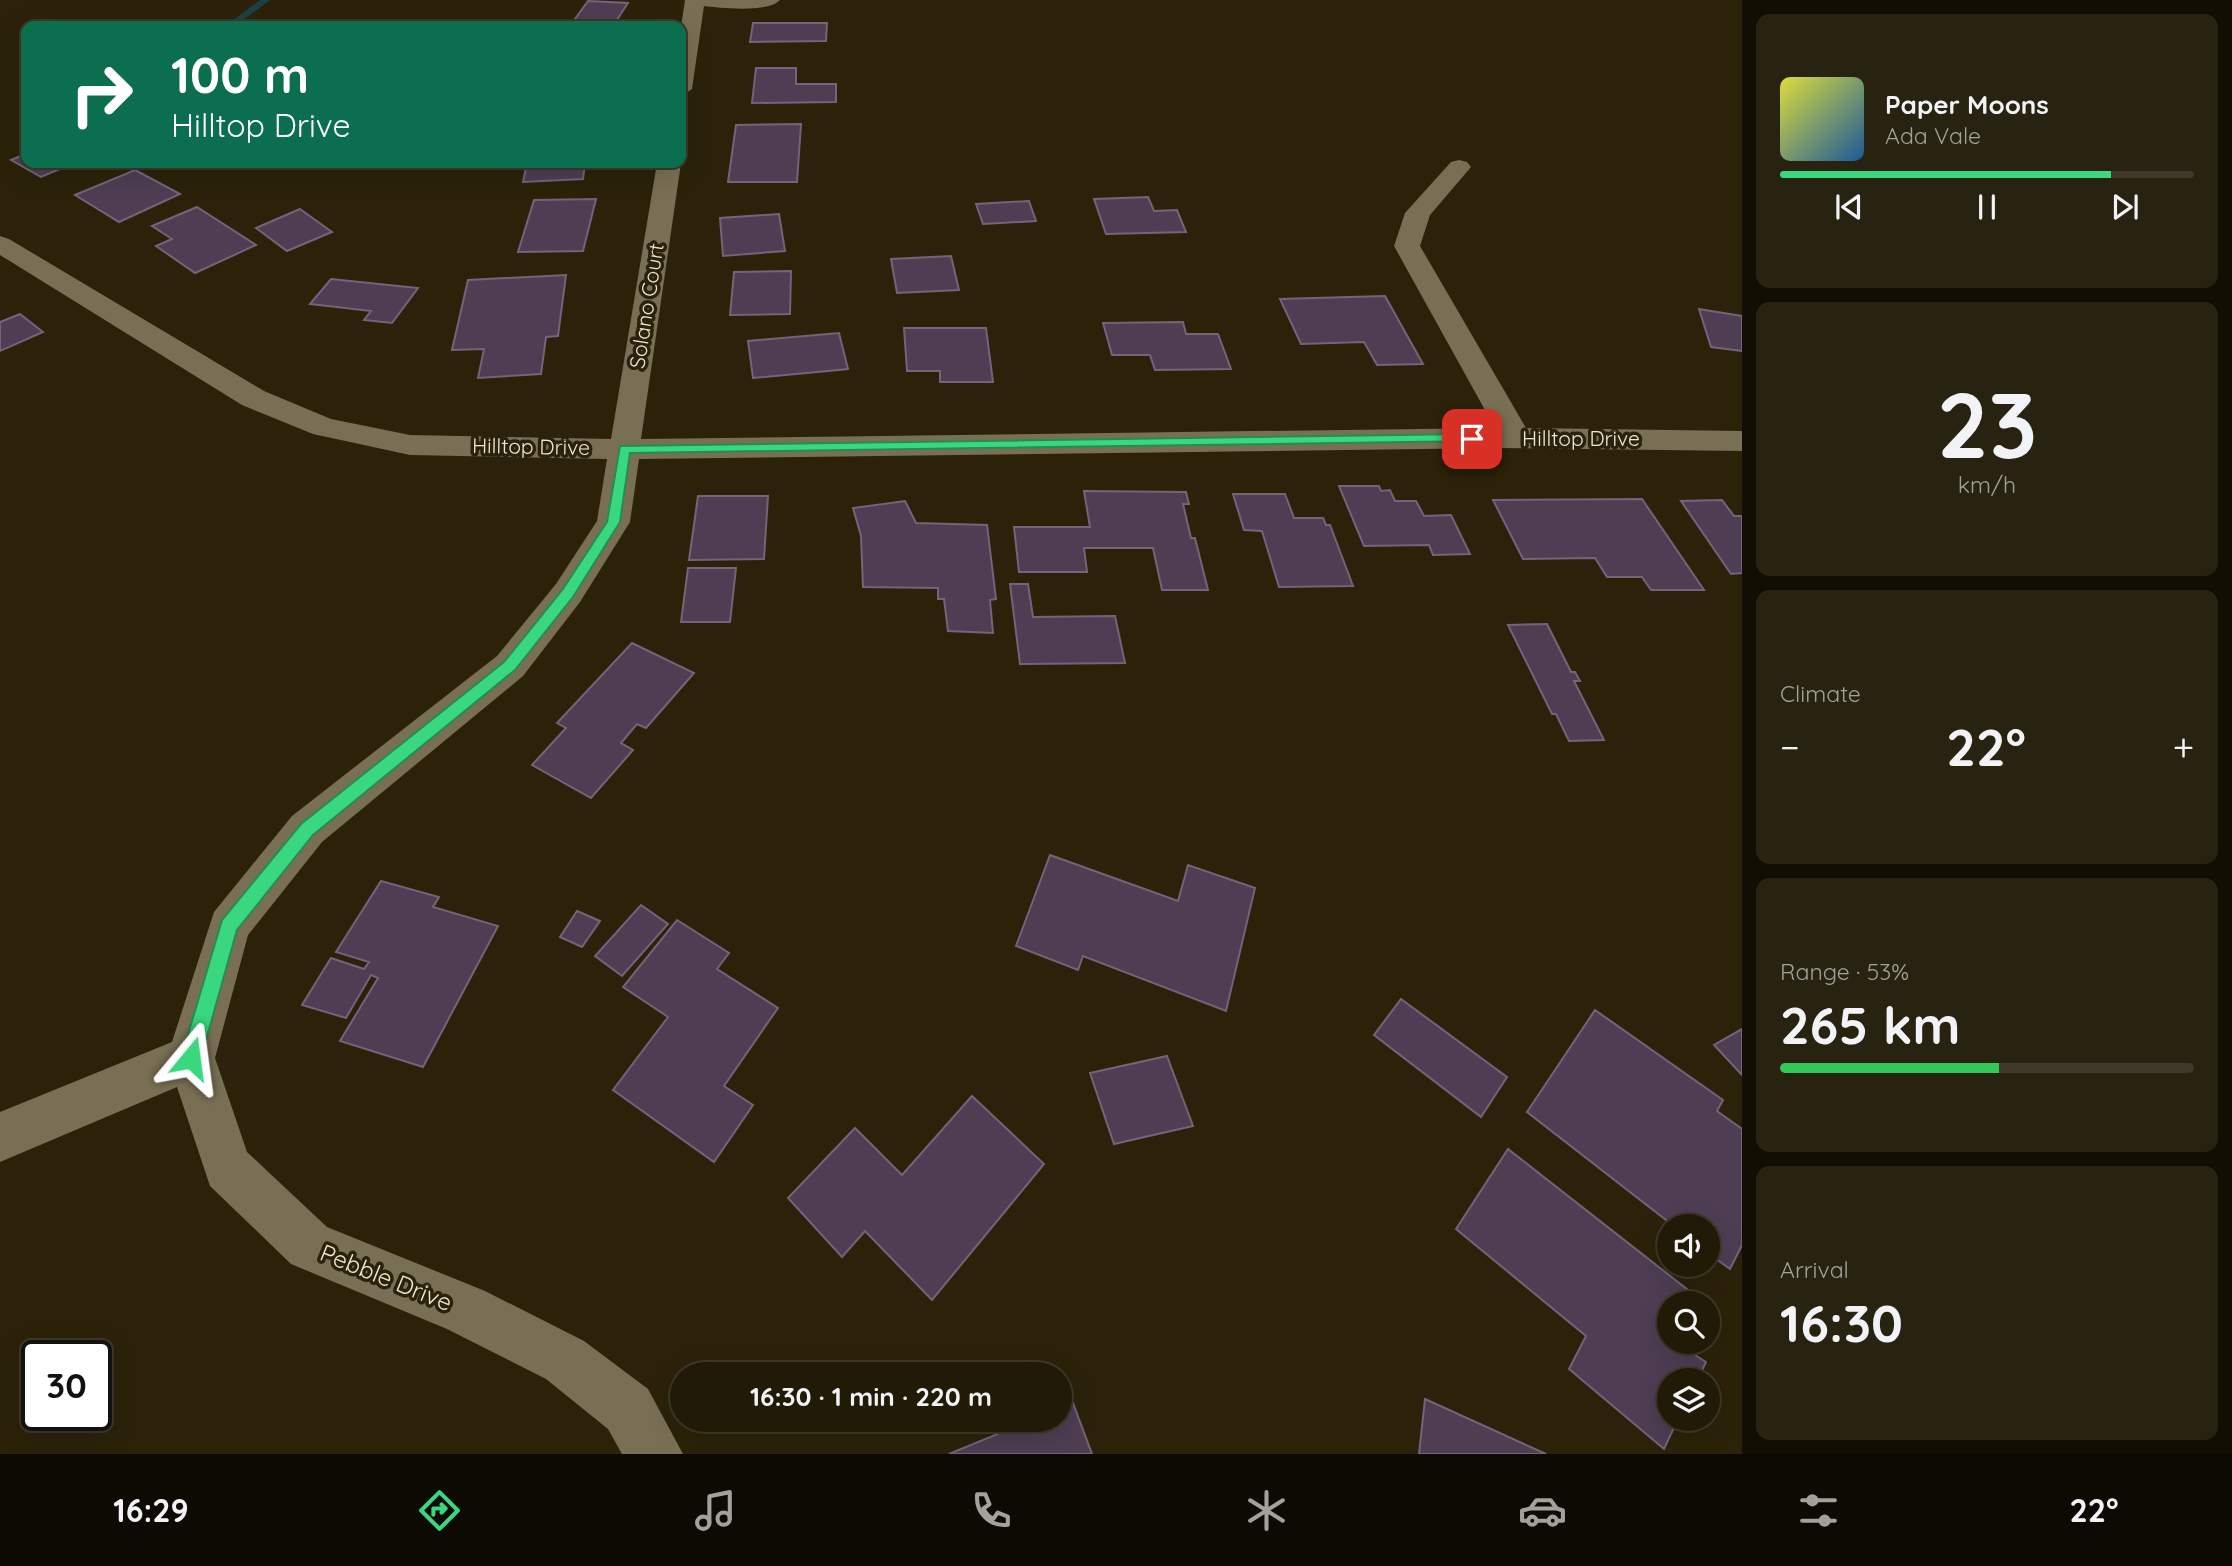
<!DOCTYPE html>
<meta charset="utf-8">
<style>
:root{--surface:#201a07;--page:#282311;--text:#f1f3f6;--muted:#a2a19b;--line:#3d3828;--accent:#39d87f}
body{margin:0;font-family:Quicksand,sans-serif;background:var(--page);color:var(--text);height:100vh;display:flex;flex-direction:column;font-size:26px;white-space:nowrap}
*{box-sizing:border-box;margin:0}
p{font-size:23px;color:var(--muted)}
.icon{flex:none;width:38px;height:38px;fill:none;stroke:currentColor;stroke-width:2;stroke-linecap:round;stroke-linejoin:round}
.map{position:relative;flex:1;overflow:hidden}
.side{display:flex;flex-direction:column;gap:14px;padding:14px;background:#120e04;width:490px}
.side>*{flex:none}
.guide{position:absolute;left:21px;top:21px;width:665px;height:147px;border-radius:14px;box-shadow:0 7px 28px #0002,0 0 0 2px var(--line);background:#0b6e4f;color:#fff;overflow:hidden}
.tools{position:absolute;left:1657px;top:1214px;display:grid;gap:14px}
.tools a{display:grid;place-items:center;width:63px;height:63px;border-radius:50%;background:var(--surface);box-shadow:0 7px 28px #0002,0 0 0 2px var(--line);font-size:35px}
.speed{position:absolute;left:21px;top:1340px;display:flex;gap:14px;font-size:35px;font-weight:700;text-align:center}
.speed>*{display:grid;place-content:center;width:91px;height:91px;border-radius:50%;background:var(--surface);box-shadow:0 7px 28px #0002,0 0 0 2px var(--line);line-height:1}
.speed .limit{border:4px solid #111;border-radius:10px;background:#fff;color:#111}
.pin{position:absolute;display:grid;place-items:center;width:60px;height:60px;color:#fff;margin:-30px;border-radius:14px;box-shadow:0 4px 10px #0006}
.me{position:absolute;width:77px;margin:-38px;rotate:16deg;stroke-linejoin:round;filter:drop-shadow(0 0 5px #0008)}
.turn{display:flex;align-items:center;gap:24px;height:147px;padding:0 35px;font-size:32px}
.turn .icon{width:91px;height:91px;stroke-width:2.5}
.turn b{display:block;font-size:49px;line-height:60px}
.big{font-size:52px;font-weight:700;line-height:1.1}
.side .tile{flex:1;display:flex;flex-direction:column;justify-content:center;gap:10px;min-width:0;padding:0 24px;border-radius:14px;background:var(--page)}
.side .dial{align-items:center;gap:0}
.dial b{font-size:91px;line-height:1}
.song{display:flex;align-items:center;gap:21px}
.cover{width:84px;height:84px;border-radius:10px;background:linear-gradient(135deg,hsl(60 70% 55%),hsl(210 70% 35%))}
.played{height:7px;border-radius:4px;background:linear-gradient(90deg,var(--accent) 80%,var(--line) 80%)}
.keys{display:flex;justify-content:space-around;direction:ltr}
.heat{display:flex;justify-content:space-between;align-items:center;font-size:38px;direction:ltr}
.charge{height:10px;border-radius:5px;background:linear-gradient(90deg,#34c759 53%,var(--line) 0)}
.trip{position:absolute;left:670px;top:1362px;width:402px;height:70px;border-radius:35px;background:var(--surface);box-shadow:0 7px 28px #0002,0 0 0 2px var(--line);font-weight:700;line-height:70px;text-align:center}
.menu{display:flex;height:112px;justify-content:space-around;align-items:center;background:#0d0a03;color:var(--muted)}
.menu .icon{width:49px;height:49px}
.menu .active{color:var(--accent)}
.menu b{font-size:32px;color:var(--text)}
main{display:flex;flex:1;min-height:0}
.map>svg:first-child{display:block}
</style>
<main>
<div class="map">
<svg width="1742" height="1454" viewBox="0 0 1742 1454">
<rect width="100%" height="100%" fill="#2b2209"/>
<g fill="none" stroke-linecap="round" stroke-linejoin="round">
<polygon fill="#1d4046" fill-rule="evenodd" points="260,0 270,0 235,26 225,26"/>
</g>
<g fill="#4e3d53" stroke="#746379" stroke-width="2">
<polygon points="588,1 628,3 613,26 570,26"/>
<polygon points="753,23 827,23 826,41 750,42"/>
<polygon points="756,68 796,68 796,84 836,84 836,102 752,103"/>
<polygon points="801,124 797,182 728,182 736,125"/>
<polygon points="26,154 26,163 74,163 41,177 11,160"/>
<polygon points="527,163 585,163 583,179 523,182"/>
<polygon points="135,170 180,194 119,222 75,195"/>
<polygon points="1148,197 1154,211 1177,210 1186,232 1106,234 1094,199"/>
<polygon points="596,199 583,251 518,252 534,200"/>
<polygon points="1029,201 1036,221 983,224 976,204"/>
<polygon points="197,207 256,245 195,273 156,246 172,239 152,226"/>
<polygon points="300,209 332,232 287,251 256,228"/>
<polygon points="779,214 785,251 723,256 720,218"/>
<polygon points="951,256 959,290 897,293 891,259"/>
<polygon points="791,271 790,314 730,315 734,272"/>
<polygon points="566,275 558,336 546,337 541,374 478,378 484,349 452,350 468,280"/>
<polygon points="331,279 418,288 392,323 364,320 371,311 310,304"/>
<polygon points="1385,296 1423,364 1377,365 1364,342 1301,344 1280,299"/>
<polygon points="1699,309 1742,316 1742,351 1711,347"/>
<polygon points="20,314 43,332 0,351 0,322"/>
<polygon points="1183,322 1186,334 1218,334 1231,369 1155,370 1150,355 1112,355 1103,323"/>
<polygon points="904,328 986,328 993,382 940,382 940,371 907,371"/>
<polygon points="839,333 848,369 753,378 748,341"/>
<polygon points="1339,486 1379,486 1381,491 1390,490 1395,501 1416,501 1424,516 1451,515 1470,554 1433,555 1429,545 1364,546"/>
<polygon points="1084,491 1186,492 1189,504 1183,504 1191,538 1195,538 1208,590 1162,590 1153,548 1084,548 1087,572 1019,572 1014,527 1090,527"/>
<polygon points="1233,494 1285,494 1294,518 1323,518 1326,525 1330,525 1353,586 1279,587 1262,531 1244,530"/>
<polygon points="698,496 768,496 764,559 689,560"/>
<polygon points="1642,499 1704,590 1651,590 1642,577 1607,577 1595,558 1523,559 1493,500"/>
<polygon points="1722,500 1734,516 1742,516 1742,573 1731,574 1681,501"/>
<polygon points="905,501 916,523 987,525 996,599 990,600 993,633 948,631 944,599 938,599 938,588 863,587 861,536 853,508"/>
<polygon points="688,568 736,568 730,622 681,622"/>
<polygon points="1010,584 1028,584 1033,617 1115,616 1125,663 1020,664"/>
<polygon points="1547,624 1571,672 1575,672 1580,681 1574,681 1604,740 1569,741 1556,714 1552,714 1508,625"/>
<polygon points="632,643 694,673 646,728 637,724 621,743 633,750 591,798 532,765 566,728 557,723"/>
<polygon points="1050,855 1178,901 1188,865 1255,888 1226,1011 1083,956 1078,970 1016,946"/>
<polygon points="381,881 439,897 433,907 498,926 423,1067 340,1041 378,978 371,975 346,1018 302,1005 331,958 364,969 369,962 336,952"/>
<polygon points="641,905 668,924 622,976 595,956"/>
<polygon points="577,911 600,921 582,947 560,937"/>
<polygon points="677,920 729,953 717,969 778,1008 724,1086 753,1105 714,1162 613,1090 668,1017 623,987"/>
<polygon points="1401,999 1507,1077 1481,1117 1374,1035"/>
<polygon points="1595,1010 1723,1100 1717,1111 1742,1129 1742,1245 1730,1269 1708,1253 1708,1227 1675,1227 1527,1112"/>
<polygon points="1742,1029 1742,1075 1714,1045"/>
<polygon points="1167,1056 1193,1126 1114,1144 1090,1073"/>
<polygon points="972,1096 1044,1164 932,1300 865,1231 842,1257 788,1198 855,1128 902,1175"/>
<polygon points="1508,1149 1706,1304 1670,1304 1670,1342 1701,1342 1695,1355 1706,1362 1697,1381 1670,1381 1670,1419 1678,1419 1664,1449 1569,1369 1586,1336 1456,1229"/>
<polygon points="1425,1399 1546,1454 1419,1454"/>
<polygon points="1073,1403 1092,1454 949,1454 1034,1419 1060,1419 1060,1408"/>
</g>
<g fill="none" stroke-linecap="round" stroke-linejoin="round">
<g fill="#796f54" fill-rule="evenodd">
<path d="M 685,0 L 780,0 C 768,13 721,8 704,6 L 692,89 L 681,96 L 681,27 Z"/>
<polygon points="1459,160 1467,162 1471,167 1430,215 1420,246 1526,428 1742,431 1742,451 1499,448 639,459 630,522 580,602 523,676 322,842 248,935 215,1058 247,1152 327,1227 485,1291 584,1341 648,1389 683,1454 622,1454 608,1429 546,1379 447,1329 291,1264 210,1186 177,1087 0,1162 0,1112 172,1042 214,912 292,816 497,656 556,584 597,521 607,459 410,455 313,434 242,405 0,255 0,236 9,239 264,391 331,419 410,435 611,439 657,163 681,163 641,439 1495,428 1394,246 1405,213 1451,162"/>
</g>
</g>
<polygon fill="#39d87f" stroke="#258c53" stroke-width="2" points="1472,434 1476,436 1476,441 630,453 620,522 573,597 515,670 313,835 237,930 201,1058 198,1065 191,1068 184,1065 181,1058 222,920 301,824 504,662 563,589 607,522 620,446"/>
<g text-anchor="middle" stroke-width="7" stroke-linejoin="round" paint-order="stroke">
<g font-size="21" fill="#ebe6d7" stroke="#2b2209">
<text transform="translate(647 306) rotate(-81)" y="7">Solano Court</text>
<text x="1581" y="446">Hilltop Drive</text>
<text transform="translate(531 447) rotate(1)" y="7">Hilltop Drive</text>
</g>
<g font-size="24" fill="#ebe6d7" stroke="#2b2209">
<text transform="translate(386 1278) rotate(22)" y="8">Pebble Drive</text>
</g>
</g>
</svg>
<div class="tools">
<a><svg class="icon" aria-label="sound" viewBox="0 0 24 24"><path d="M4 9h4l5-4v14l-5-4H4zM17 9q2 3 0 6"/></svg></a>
<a><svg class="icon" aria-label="search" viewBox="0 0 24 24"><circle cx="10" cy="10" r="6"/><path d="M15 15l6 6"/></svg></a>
<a><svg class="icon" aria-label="layers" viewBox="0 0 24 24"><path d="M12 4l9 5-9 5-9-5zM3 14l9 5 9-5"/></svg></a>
</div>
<div class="speed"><div class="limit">30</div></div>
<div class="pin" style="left:1472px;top:439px;background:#d93025"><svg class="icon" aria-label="arrive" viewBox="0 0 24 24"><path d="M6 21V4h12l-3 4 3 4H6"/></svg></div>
<svg class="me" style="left:191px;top:1058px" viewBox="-20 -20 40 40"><path d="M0-17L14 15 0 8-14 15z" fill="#39d87f" stroke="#fff" stroke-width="4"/></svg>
<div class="trip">16:30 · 1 min · 220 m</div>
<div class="guide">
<div class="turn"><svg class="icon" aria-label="right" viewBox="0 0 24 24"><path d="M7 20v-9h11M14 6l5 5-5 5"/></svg><div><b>100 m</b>Hilltop Drive</div></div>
</div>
</div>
<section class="side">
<div class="tile">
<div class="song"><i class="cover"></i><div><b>Paper Moons</b><p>Ada Vale</p></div></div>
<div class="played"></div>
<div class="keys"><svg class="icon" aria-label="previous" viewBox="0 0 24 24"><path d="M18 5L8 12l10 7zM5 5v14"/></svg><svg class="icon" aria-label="pause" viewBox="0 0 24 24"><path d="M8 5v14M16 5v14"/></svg><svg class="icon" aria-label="next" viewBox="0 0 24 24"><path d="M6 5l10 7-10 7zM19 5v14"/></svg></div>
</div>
<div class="tile dial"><b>23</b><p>km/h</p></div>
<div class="tile"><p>Climate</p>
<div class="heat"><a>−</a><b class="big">22°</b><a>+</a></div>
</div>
<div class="tile"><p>Range · 53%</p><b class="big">265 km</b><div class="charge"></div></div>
<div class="tile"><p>Arrival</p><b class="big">16:30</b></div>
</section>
</main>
<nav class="menu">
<b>16:29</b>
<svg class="icon active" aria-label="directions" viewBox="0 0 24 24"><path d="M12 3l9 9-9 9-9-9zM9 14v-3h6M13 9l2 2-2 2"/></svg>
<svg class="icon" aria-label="music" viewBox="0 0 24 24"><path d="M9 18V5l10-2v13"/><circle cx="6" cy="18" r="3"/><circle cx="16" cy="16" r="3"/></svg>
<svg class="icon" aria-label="phone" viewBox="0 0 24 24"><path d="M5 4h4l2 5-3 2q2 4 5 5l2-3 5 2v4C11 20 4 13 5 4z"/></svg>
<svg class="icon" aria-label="climate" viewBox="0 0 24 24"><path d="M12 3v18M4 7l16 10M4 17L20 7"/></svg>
<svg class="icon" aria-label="car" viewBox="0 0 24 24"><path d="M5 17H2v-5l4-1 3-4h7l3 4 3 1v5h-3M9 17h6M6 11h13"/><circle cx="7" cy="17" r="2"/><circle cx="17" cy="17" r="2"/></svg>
<svg class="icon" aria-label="filters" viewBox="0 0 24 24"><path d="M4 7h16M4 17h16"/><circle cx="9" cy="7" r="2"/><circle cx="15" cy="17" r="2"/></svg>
<b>22°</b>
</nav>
